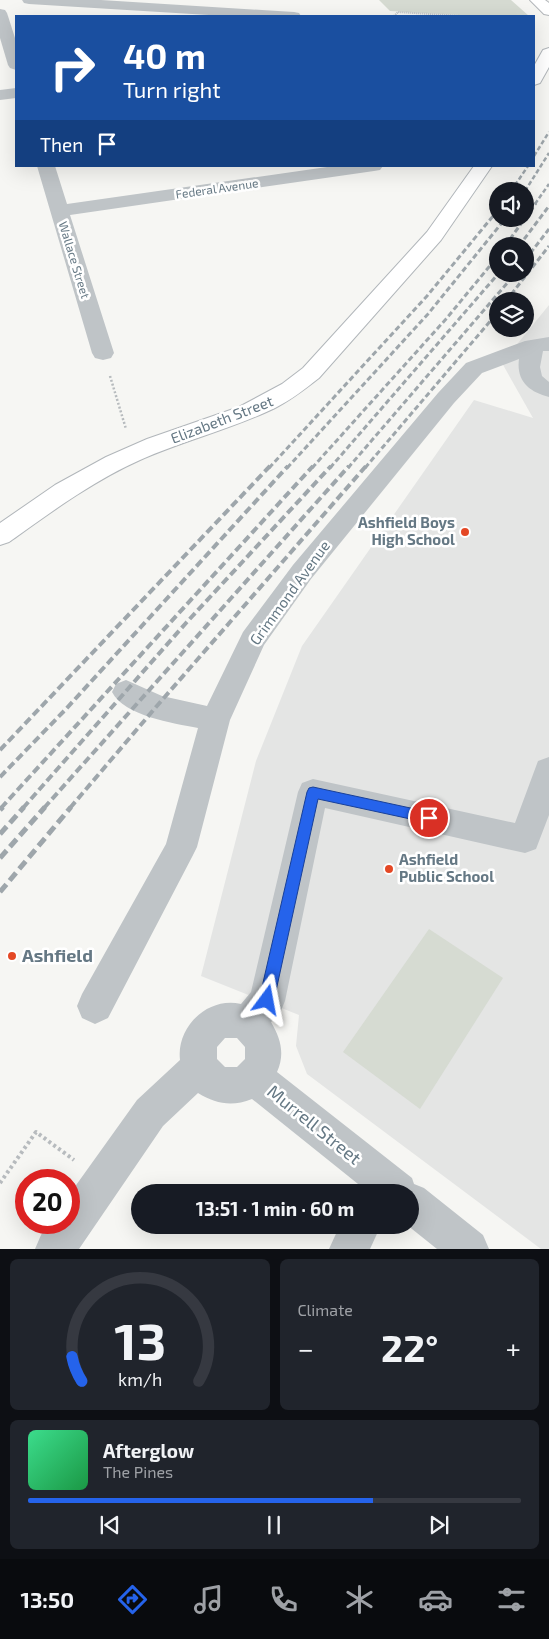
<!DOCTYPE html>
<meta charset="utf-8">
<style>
:root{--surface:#171b24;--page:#20242c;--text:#f1f3f6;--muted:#9ea1a6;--line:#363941;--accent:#2563eb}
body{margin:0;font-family:"Exo 2",sans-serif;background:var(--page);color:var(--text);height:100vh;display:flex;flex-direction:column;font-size:19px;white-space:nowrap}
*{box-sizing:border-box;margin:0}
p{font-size:16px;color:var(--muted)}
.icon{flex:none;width:28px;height:28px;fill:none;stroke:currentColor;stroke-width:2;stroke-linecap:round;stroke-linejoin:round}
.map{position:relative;height:1249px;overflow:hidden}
.details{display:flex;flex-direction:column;gap:10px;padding:10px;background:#0d0f14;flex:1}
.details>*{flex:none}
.hud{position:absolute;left:15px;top:15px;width:520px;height:152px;border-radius:0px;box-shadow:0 5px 20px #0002;background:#1a4fa0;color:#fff;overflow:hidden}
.buttons{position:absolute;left:489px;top:182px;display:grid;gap:10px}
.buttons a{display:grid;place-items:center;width:45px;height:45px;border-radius:50%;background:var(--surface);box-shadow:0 5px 20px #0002;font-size:25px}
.speed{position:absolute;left:15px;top:1169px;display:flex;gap:10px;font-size:25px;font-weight:700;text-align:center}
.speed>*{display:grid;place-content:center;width:65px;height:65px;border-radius:50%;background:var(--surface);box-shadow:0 5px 20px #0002;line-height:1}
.speed .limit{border:8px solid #d22;background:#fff;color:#111}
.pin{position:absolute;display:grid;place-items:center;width:42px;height:42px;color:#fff;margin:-21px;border:2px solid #fff;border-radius:50%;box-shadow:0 1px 5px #0007}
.me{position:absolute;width:55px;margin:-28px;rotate:13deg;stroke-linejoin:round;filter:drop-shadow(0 0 4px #0008)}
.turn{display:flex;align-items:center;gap:18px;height:105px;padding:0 25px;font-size:22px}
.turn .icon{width:65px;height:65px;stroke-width:2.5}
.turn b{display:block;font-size:35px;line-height:42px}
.then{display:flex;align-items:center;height:48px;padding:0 25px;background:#0003;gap:10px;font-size:19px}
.big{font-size:38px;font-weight:700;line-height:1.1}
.details .widget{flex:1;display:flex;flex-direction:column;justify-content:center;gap:8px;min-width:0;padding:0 18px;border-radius:8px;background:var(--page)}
.details .dial{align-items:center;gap:0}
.dial svg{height:130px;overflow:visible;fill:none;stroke:var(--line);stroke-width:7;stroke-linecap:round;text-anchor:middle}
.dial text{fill:var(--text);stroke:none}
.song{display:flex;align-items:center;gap:15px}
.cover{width:60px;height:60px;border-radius:8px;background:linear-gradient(135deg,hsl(150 70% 55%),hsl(140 70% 35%))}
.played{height:5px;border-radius:2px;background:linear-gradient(90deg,var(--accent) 70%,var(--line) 70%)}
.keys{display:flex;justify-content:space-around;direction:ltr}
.heat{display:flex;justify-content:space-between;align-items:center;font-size:28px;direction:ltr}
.details .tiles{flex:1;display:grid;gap:10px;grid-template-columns:1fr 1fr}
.widget:last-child{grid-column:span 2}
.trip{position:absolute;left:131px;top:1184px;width:288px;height:50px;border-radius:25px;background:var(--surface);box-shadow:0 5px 20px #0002;font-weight:700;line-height:50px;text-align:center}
.tabs{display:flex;height:80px;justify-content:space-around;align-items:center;background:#090b0e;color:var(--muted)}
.tabs .icon{width:35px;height:35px}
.tabs .on{color:var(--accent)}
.tabs b{font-size:22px;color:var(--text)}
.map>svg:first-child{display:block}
</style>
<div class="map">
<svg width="549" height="1249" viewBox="0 0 549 1249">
<rect width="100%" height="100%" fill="#f6f6f3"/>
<polygon fill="#e4e5e4" points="549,305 549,1249 541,1249 307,1074 296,1046 299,1015 201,976 256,761 302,646 474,400 533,418 502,363"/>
<g fill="#d6dbd2">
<polygon points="379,0 511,0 529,16 478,16 390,11"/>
<polygon points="429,929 503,978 420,1109 343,1052"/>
</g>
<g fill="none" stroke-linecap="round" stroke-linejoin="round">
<g stroke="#b1b6ba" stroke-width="2">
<g id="major">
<polygon points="549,48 549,67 540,83 534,85 534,66 543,50"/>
<path d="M 474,166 L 492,166 L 441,240 L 319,378 C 305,389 291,400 275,408 C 232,429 185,440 140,460 C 93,481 51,512 9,542 L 0,545 L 0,523 L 55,485 L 106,457 L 147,439 L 239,407 L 282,384 L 303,368 L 427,232 Z"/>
</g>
</g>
<g stroke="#b3b7ba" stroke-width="2">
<polygon id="highway" points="530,0 545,0 549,3 549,15 544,14"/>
</g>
<polyline stroke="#b7bbbe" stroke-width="2" stroke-dasharray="1 1" stroke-linecap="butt" points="394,16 398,12 462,16"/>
<polyline stroke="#b7bbbe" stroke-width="2.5" stroke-dasharray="2 2" stroke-linecap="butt" points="110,376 126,429"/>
<polyline stroke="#b7bbbe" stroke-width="4" stroke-dasharray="3 3" stroke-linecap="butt" points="0,1183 36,1132 74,1160"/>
<g fill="#bfc4c7" fill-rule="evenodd">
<polygon points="22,0 101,0 294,12 299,13 301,16 225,16 29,4 24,3"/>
<polygon points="0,9 5,10 7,13 16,41 16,70 10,68 8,65 0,38"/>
<polygon points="16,88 16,98 0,100 0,90"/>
<polygon points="37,166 55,166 67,204 334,166 383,166 380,170 374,171 70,215 114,353 111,358 103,360 95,358 92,353"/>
<path d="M 549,337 L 549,351 L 543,351 L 540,367 L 542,376 L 549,382 L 549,397 C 529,392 516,381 519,359 L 482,373 L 454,403 L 311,579 L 264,645 L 230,720 L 197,847 L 192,857 L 108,1018 L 95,1024 L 82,1018 L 77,1006 L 82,994 L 166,844 L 198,728 C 173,723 124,716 112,692 L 116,684 L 126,680 L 162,696 L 207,706 L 243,632 L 293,565 L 438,393 L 466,363 L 525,341 Z"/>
<path d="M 549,757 L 549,815 L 536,849 L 525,853 L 325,808 L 285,1001 L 280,1013 L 271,1022 C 281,1039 285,1054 277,1072 L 412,1178 L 414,1184 L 424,1188 L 483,1235 L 489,1249 L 437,1249 L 407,1225 L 410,1225 L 410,1192 L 368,1192 L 252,1099 C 232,1107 216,1104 198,1093 L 163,1126 L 79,1249 L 35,1249 L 41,1235 L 49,1222 L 69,1222 L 69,1195 L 137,1100 L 180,1060 C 176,1027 208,996 241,1004 L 251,992 L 298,792 L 302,783 L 313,779 L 515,823 L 538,761 ZM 225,1038 L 237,1038 L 245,1047 L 245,1059 L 237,1067 L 225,1067 L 217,1059 L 217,1047 Z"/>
<polygon points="340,1225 381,1225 370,1249 329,1249"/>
</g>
<use href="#major" fill="#fff" fill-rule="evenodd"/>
<use href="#highway" fill="#fff" fill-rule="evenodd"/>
<g stroke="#9ea6ab" stroke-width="2.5" stroke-dasharray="4.5 2.5" stroke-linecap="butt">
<polyline points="534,156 549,132"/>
<polyline points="511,191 528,166"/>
<polyline points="525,191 549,153"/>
<polyline points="535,204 549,184"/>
</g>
<g stroke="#9ea6ab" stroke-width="3" stroke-dasharray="5.5 3" stroke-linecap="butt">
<polyline points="505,246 536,203"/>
<polyline points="519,246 549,206"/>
<polyline points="525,260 549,229"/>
<polyline points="506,301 549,246"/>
<polyline points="269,468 427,296 498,210"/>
<polyline points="287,468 428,314 505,219"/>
<polyline points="312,468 446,319 498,256"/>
<polyline points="330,468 498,274"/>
<polyline points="348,468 515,274"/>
<polyline points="365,468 498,312"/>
</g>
<g stroke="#9ea6ab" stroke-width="4" stroke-dasharray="8 4" stroke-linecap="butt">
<polyline points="0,750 270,466"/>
<polyline points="0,777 66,709 288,466"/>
<polyline points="1,808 313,466"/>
<polyline points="23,808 186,623 331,466"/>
<polyline points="44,808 349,466"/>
<polyline points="70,808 156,707 366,466"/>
</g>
<g stroke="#9ea6ab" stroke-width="5" stroke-dasharray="10 5" stroke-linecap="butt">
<polyline points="0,810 3,807"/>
<polyline points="0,834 24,807"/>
<polyline points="0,858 45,807"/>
<polyline points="0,892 71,807"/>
</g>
</g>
<polygon fill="#2563eb" stroke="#184099" points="313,787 429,812 433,814 435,818 433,822 429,823 318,799 274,1000 272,1006 267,1008 261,1006 259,1000 307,792 309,788"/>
<g fill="#e44825" stroke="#fff" stroke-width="2">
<circle cx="465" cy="532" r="5"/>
<circle cx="389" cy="869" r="5"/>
<circle cx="12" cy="956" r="5"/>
</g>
<g text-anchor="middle" stroke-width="5" stroke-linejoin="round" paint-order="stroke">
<g font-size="12" fill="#657884" stroke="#fff">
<text transform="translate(217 189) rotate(-8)" y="4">Federal Avenue</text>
<text transform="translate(74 260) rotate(73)" y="4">Wallace Street</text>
</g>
<g font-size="15" fill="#657884" stroke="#fff">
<text transform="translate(222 420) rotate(-21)" y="5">Elizabeth Street</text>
<text transform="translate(290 593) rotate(-54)" y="5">Grimmond Avenue</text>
</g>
<g font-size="15" font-weight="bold" fill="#657884" stroke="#fff" text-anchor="end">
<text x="455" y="528">Ashfield Boys<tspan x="455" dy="17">High School</tspan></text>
<text x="399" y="865" text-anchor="start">Ashfield<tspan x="399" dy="17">Public School</tspan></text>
</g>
<g font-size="18" font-weight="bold" fill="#657884" stroke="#fff" text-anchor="start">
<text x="22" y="962">Ashfield</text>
</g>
<g font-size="18" fill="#657884" stroke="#fff">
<text transform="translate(314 1125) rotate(39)" y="6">Murrell Street</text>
</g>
</g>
</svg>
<div class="buttons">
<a><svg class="icon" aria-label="sound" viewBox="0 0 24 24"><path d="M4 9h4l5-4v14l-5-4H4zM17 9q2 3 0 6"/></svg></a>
<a><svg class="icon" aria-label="search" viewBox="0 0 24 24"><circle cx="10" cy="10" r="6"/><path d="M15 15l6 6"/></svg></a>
<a><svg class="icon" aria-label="layers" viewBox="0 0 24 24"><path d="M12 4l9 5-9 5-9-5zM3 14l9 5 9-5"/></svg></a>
</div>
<div class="speed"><div class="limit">20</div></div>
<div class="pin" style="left:429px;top:818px;background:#d93025"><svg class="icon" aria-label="arrive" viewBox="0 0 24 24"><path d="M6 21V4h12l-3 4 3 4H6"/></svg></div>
<svg class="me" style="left:267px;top:1000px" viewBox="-20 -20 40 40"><path d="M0-17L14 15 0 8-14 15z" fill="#2563eb" stroke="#fff" stroke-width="4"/></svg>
<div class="trip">13:51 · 1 min · 60 m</div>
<div class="hud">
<div class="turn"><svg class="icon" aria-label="right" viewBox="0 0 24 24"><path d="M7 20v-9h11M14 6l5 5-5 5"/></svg><div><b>40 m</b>Turn right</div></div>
<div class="then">Then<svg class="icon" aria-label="arrive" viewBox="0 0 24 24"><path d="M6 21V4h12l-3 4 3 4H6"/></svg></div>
</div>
</div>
<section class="details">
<div class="tiles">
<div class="widget dial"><svg viewBox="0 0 100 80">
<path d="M14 69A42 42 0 1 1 86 69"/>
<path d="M14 69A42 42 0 0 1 8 54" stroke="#2563eb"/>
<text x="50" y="56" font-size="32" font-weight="700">13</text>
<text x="50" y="72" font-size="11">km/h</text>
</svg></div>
<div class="widget"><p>Climate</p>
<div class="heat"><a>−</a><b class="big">22°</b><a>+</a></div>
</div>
<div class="widget">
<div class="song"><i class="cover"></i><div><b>Afterglow</b><p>The Pines</p></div></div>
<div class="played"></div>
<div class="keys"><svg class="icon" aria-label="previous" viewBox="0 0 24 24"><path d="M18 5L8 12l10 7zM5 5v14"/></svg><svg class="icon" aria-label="pause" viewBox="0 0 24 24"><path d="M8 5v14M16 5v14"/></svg><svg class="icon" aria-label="next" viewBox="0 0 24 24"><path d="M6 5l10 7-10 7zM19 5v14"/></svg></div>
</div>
</div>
</section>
<nav class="tabs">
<b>13:50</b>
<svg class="icon on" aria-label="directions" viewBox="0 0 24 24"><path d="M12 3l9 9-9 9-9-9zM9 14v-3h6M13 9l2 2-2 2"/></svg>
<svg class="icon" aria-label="music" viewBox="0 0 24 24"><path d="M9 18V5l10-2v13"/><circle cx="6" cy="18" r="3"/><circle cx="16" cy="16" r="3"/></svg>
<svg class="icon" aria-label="phone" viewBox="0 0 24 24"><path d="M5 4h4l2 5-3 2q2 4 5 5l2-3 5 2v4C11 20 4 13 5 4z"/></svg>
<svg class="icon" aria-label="climate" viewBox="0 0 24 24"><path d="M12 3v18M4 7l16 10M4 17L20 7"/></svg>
<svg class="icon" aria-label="car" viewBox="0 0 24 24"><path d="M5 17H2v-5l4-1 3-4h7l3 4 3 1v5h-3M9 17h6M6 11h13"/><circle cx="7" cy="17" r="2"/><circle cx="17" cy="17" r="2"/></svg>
<svg class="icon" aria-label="filters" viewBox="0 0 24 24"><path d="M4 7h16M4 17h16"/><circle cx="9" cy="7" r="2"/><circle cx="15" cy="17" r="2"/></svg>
</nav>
